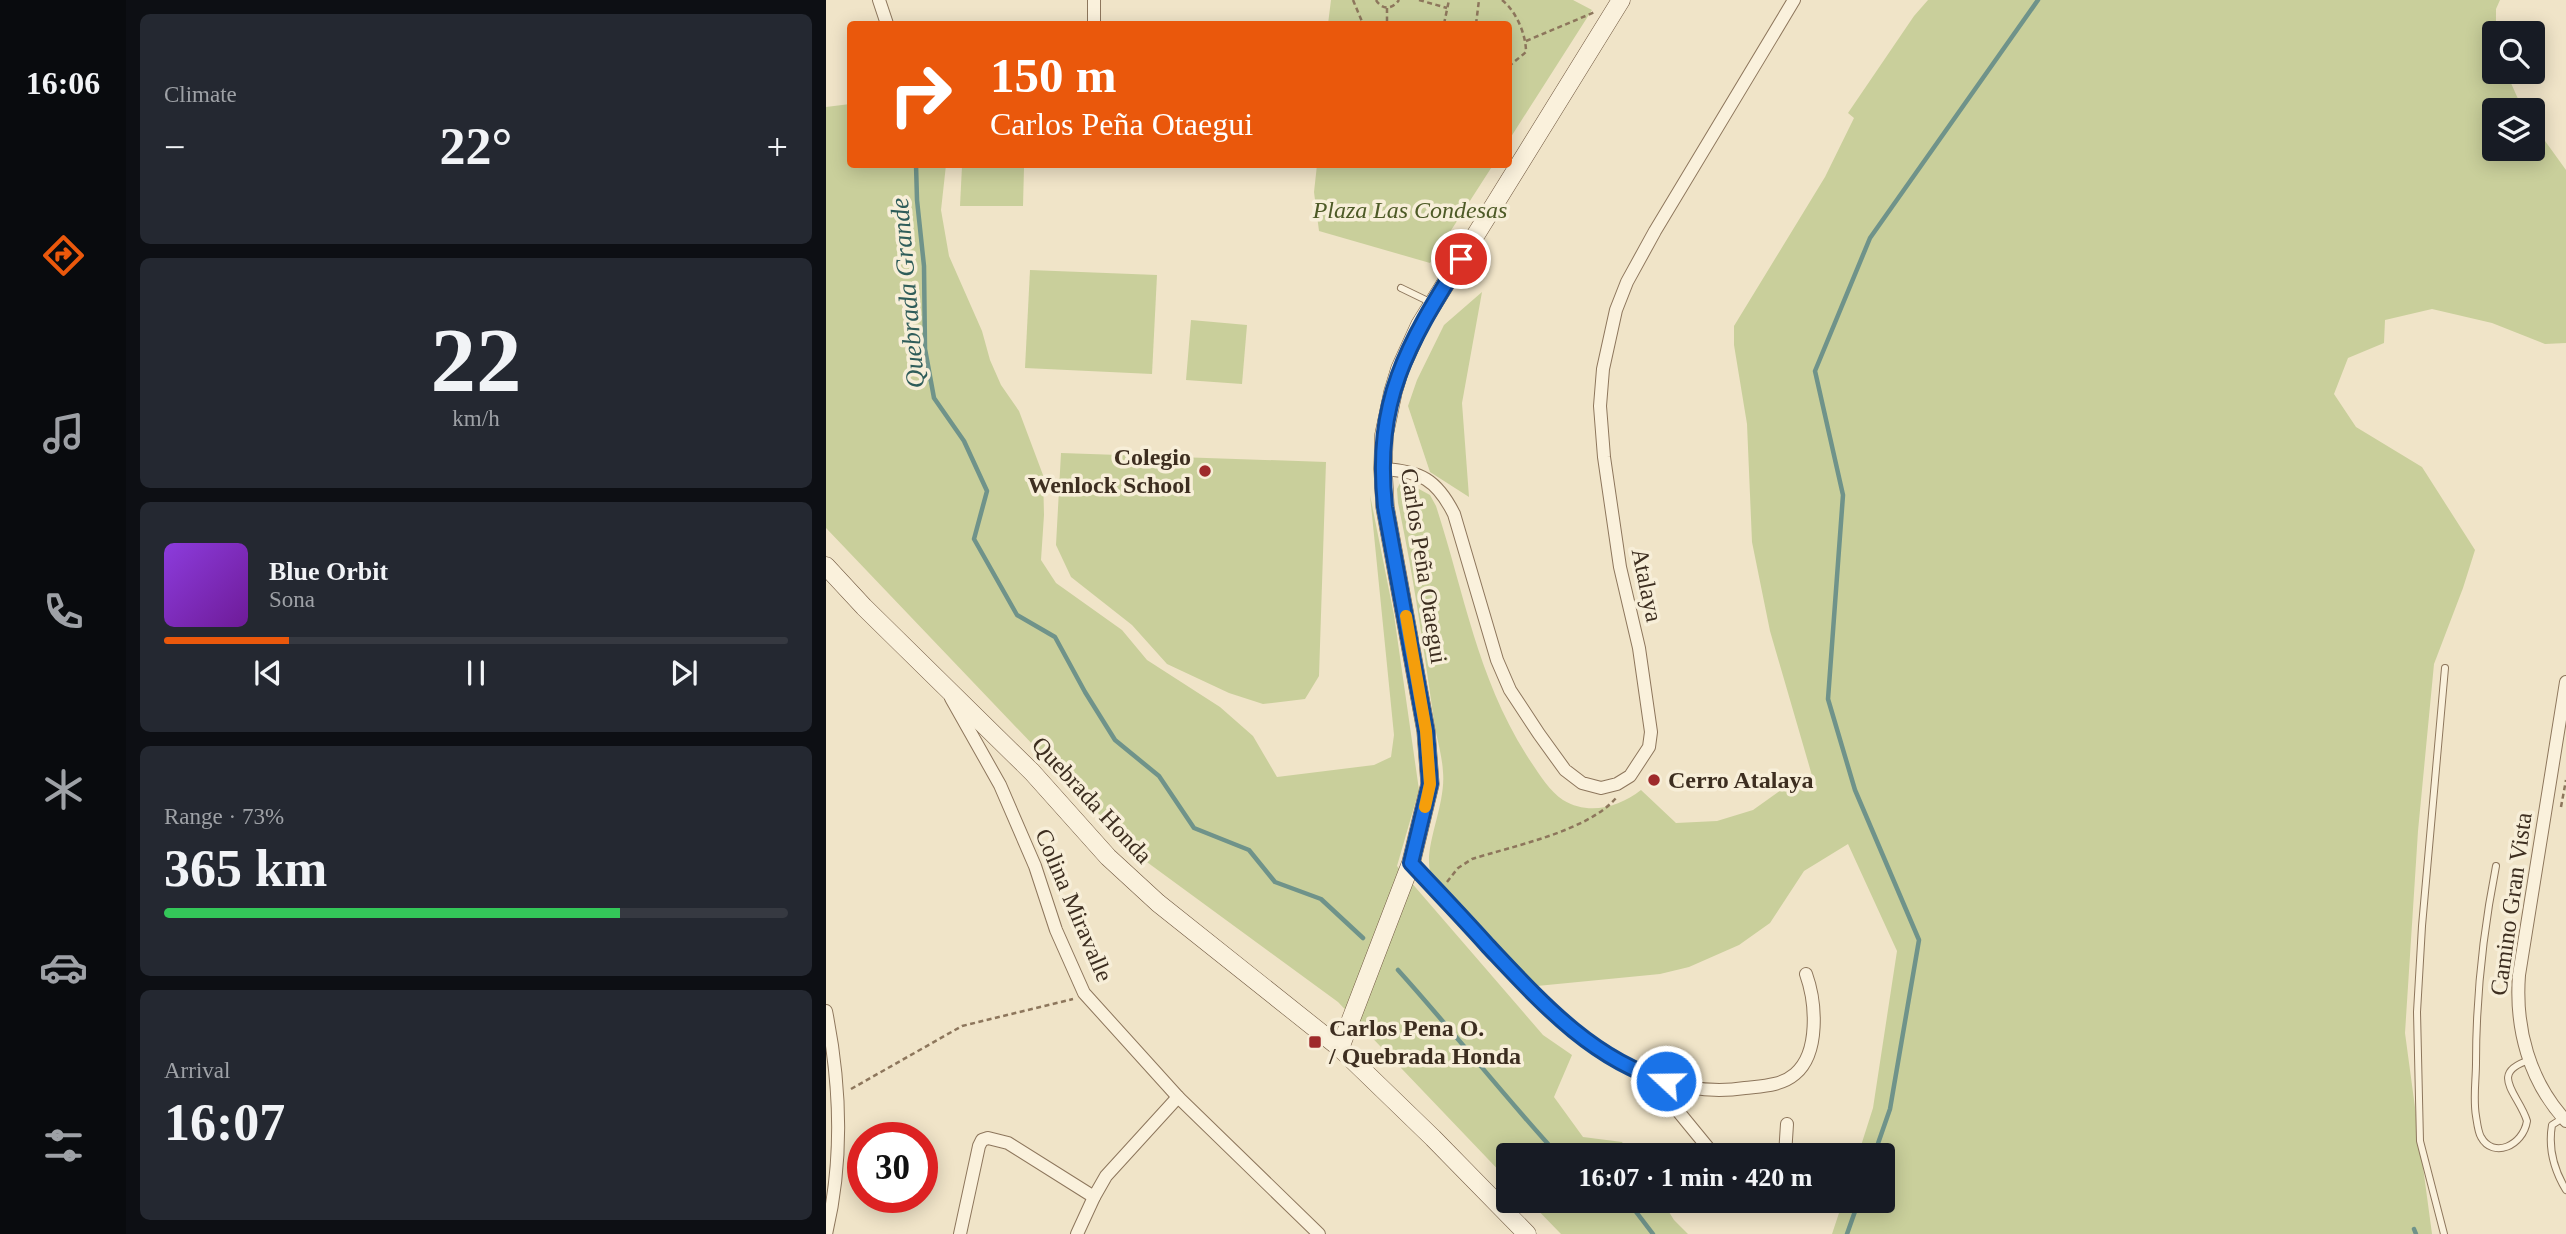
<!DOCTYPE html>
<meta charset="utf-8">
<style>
:root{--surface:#171b24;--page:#242831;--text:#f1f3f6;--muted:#9ea1a6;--line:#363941;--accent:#ea580c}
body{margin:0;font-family:"Times New Roman",serif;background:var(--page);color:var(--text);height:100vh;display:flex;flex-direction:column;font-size:26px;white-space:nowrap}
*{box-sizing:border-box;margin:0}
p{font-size:23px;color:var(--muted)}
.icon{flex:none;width:38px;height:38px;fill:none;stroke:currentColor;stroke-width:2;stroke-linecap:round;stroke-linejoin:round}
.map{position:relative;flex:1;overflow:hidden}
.drawer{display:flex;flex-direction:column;gap:14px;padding:14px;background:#0d0f14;width:700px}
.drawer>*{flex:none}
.top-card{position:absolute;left:21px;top:21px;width:665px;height:147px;border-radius:7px;box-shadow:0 4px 18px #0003;background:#ea580c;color:#fff;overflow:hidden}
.tools{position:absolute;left:1656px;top:21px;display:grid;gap:14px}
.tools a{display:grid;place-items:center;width:63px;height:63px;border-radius:7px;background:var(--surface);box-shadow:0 4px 18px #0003;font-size:35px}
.speed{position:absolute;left:21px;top:1122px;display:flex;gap:14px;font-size:35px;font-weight:700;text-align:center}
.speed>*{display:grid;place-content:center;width:91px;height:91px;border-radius:50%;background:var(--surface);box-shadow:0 4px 18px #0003;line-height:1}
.speed .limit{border:10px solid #d22;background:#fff;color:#111}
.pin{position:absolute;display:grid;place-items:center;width:60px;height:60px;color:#fff;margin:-30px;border:4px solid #fff;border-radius:50%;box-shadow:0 2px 7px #0007}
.me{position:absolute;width:77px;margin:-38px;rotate:291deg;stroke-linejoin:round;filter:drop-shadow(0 0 5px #0008)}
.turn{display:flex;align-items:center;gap:24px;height:147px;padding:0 28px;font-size:32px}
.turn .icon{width:91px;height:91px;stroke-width:2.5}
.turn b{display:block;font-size:49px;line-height:60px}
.big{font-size:52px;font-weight:700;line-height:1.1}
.drawer .widget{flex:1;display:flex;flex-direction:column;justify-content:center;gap:10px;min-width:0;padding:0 24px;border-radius:10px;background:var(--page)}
.drawer .dial{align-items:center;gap:0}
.dial b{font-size:91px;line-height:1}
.song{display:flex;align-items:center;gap:21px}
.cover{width:84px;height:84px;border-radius:10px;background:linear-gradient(135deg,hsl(270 70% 55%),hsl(280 70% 35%))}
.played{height:7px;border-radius:4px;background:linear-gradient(90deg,var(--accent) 20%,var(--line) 20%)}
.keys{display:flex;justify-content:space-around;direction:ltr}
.heat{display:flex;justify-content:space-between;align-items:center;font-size:38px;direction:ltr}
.charge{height:10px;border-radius:5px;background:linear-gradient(90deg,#34c759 73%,var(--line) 0)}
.trip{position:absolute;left:670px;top:1143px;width:399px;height:70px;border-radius:7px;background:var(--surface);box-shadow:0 4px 18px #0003;font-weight:700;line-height:70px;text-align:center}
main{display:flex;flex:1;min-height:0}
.tab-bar{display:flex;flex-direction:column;width:126px;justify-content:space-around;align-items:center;background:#090b0e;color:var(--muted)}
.tab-bar .icon{width:49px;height:49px}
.tab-bar .selected{color:var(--accent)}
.tab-bar b{font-size:32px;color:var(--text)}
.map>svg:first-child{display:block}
</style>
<main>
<nav class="tab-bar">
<b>16:06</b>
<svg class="icon selected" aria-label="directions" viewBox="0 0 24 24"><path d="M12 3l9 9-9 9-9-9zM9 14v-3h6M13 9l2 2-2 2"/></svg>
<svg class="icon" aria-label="music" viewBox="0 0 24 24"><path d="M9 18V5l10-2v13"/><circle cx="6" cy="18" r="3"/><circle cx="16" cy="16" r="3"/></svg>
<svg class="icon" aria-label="phone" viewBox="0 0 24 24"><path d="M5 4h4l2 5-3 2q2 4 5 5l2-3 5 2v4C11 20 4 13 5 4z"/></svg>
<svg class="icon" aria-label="climate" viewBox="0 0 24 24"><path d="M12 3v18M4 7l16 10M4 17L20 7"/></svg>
<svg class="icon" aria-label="car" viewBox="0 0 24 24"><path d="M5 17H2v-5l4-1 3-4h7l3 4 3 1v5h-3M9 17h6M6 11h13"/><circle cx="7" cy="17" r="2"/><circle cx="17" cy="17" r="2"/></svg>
<svg class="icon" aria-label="filters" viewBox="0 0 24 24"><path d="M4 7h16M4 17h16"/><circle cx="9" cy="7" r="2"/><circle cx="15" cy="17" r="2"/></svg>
</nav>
<section class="drawer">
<div class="widget"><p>Climate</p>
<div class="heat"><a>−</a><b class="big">22°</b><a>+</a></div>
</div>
<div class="widget dial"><b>22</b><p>km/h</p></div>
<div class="widget">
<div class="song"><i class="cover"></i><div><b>Blue Orbit</b><p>Sona</p></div></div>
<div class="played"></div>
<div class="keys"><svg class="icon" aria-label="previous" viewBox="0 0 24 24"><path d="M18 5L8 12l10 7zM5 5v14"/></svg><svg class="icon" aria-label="pause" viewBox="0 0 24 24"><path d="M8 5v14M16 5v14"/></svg><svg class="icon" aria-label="next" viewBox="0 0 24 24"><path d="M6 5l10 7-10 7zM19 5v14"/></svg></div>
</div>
<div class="widget"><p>Range · 73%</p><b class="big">365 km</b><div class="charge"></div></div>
<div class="widget"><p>Arrival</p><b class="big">16:07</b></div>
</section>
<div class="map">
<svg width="1740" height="1234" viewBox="0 0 1740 1234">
<rect width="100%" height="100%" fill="#f0e4c8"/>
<g fill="#c9cf9b">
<polygon points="505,0 747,0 766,10 683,140 682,24 502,24"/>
<path d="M 1102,0 L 1674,0 L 1670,9 L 1670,33 L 1668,33 L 1668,72 L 1680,72 L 1697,110 L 1668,110 L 1668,149 L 1706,149 L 1706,123 L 1740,170 L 1740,343 L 1719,344 L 1666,323 L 1606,309 L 1559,320 L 1558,343 L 1522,358 L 1508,394 L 1530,427 L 1596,467 L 1649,550 L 1637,588 L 1608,664 L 1592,831 L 1579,1033 L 1606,1234 L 1006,1234 L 1017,1201 L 1057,1200 L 1057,1155 L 1032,1155 L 1047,1108 L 1071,951 L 1022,844 L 978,871 L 944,923 L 913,945 L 863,967 L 834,974 L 711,986 L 604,871 C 598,845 620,805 617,772 C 616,753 609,733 607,714 C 597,643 587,573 572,503 L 571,489 L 574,483 L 580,482 L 604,495 L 610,506 C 639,595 651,678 703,759 C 712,772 723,791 737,800 C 763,816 793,807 815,790 L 850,823 L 891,821 L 927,810 L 969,780 L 987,779 L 944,631 L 926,542 L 921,424 L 908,345 L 908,326 L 999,177 L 1028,118 L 1022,113 L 1088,16 Z"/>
<polygon points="24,104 24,164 120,165 115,210 123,256 156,331 164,360 175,385 193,411 217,475 218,515 215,560 230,583 296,630 321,660 394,707 427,736 451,777 548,765 565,757 568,735 544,495 568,615 593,790 571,866 717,1035 746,1055 728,1097 757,1137 796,1142 805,1155 682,1155 682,1180 512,1002 314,857 0,528 0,107"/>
<polygon points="491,165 491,164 667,165 604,263 493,231 488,192"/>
<polygon points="136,166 198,168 197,206 134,206"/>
<polygon points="204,270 331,275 326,374 199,368"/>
<polygon points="656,292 636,403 643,497 604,472 582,406 591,380 618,325"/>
<polygon points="365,320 421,325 416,384 360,380"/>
<polygon points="235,453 500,462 493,676 479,699 437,704 403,693 341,664 306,625 245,577 230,545"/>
<polygon points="703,1201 836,1201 848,1220 862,1234 735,1234"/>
</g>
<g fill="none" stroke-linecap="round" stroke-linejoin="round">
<g stroke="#6f938a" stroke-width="4.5">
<polyline points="90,164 91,200 98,266 99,349 108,398 138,441 161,491 148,539 191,615 229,637 259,692 289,740 333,776 368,828 423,850 449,882 495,899 537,938"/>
<path d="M 572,970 C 627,1031 677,1095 732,1155"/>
<polyline points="1048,1155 1064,1109 1093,940 1029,790 1002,699 1017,495 989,371 1044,238 1212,0"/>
<polyline points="801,1200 827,1234"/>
<polyline points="1588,1229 1590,1234"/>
<polyline points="1021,1234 1033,1200"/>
</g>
<g stroke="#8d765c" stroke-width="8">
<g id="lane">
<polyline points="575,288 606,303"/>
<path d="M 1670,866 C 1657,932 1650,996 1650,1063 C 1650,1080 1647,1099 1650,1116 C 1651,1122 1652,1132 1655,1137 C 1667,1159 1697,1146 1701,1121 C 1693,1094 1661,1073 1704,1060"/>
<path d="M 1737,1118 L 1726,1125 C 1722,1148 1728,1170 1740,1190"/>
<polyline points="1618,1234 1594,1141 1591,1012 1596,926 1619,668"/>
</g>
</g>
<g stroke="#8d765c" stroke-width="14">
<g id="street">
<polyline points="53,0 61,24"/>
<polyline points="268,0 268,24"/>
<path d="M 557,469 C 595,471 611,480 628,514 L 671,660 L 684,690 L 713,734 L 739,770 L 756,783 L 775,788 L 791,784 L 804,776 L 823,747 L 825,732 L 813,648 L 794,567 L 778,457 L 774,406 L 777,369 L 790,310 L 801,282 L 829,231 L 968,0"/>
<path d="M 1740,682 L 1693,975 C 1689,1028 1703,1081 1740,1121"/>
<polyline points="125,698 174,785 209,866 230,930 258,993 352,1097 493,1234"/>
<path d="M 585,863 C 612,892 638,920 665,948 C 730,1019 812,1104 919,1088 C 936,1086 955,1086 969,1074 C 994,1053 990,1002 980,974"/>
<path d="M 0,1011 C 15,1086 18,1159 0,1234"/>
<polyline points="824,1077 888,1155"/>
<polyline points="959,1155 961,1124"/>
<polyline points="134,1234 153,1146 156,1140 162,1138 182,1143 268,1197"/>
<polyline points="251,1234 268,1197 280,1176 352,1097"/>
</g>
</g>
<g stroke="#6f573f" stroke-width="19">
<g id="secondary">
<polyline points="0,566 38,607 206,772 282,857 332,903 514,1048 607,1138 701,1234"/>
<polyline points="514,1048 585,863 604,784 600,731 559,507 557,469 558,435 567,392 574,369 594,325 795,0"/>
</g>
</g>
<g stroke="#8d765c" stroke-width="2.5" stroke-dasharray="5 3.5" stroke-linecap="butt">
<polyline points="527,0 537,24"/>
<path d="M 550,0 C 556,10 566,10 573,0"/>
<polyline points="593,0 621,8"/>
<path d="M 676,0 C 690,11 700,34 700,52 L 682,67"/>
<polyline points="561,8 561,24"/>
<polyline points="618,24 623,0"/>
<polyline points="650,24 653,0"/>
<polyline points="700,41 769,12"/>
<polyline points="1735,807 1740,780"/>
<path d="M 621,882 L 632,868 L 646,859 C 687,846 762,831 790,798"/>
<polyline points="25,1089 136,1026 247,999"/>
</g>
<use href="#lane" stroke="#faf1dc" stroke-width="6"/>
<use href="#street" stroke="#faf1dc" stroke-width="12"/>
<use href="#secondary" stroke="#faf1dc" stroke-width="18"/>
</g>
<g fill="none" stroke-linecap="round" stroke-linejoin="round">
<g stroke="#114b97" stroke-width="18">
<path id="route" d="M 635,259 C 581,346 548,400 559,507 L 600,731 L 604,784 L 585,863 C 611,891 637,918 662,946 C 713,1000 766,1060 840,1081"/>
</g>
<use href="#route" stroke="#1a73e8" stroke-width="12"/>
<polyline stroke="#f59e0b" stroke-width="12" points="580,616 600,731 604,784 599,807"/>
</g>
<g fill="#9e2a2b" stroke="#f7eed8" stroke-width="2.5">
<circle cx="379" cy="471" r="7"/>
<circle cx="828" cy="780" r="7"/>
<rect x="482" y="1035" width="14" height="14" rx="3.5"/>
</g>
<g text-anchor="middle" stroke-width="7" stroke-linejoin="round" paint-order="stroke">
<g font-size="24" font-style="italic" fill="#4d5a26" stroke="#f7eed8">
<text x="584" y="218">Plaza Las Condesas</text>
</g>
<g font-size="24" font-weight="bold" fill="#3d2e20" stroke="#f7eed8" text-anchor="start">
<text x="365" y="465" text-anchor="end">Colegio<tspan x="365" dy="28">Wenlock School</tspan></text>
<text x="842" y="788">Cerro Atalaya</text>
<text x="503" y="1036">Carlos Pena O.<tspan x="503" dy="28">/ Quebrada Honda</tspan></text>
</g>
<g font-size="24" fill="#3d2e20" stroke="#f7eed8">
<text transform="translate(598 566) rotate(81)" y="8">Carlos Peña Otaegui</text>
<text transform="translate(821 585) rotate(78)" y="8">Atalaya</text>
<text transform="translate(266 800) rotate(47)" y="8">Quebrada Honda</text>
<text transform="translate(1685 904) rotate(-82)" y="8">Camino Gran Vista</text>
<text transform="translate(248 905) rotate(67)" y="8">Colina Miravalle</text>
</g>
<g font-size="26" font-style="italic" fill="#2f5d5a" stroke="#f7eed8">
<text transform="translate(81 293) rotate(-95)" y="9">Quebrada Grande</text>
</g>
</g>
</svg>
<div class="tools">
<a><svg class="icon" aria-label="search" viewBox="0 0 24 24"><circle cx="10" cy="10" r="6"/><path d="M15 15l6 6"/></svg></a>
<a><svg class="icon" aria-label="layers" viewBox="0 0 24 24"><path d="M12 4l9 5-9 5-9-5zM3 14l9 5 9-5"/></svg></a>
</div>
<div class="speed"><div class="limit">30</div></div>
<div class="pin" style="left:635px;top:259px;background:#d93025"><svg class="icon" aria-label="arrive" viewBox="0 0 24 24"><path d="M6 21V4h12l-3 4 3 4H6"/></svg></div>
<svg class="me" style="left:840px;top:1081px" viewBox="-20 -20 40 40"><circle r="17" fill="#1a73e8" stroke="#fff" stroke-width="3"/><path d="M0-11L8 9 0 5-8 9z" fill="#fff"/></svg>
<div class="trip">16:07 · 1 min · 420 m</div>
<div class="top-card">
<div class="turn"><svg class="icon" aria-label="right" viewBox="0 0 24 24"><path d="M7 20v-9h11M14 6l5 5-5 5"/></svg><div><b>150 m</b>Carlos Peña Otaegui</div></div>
</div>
</div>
</main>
